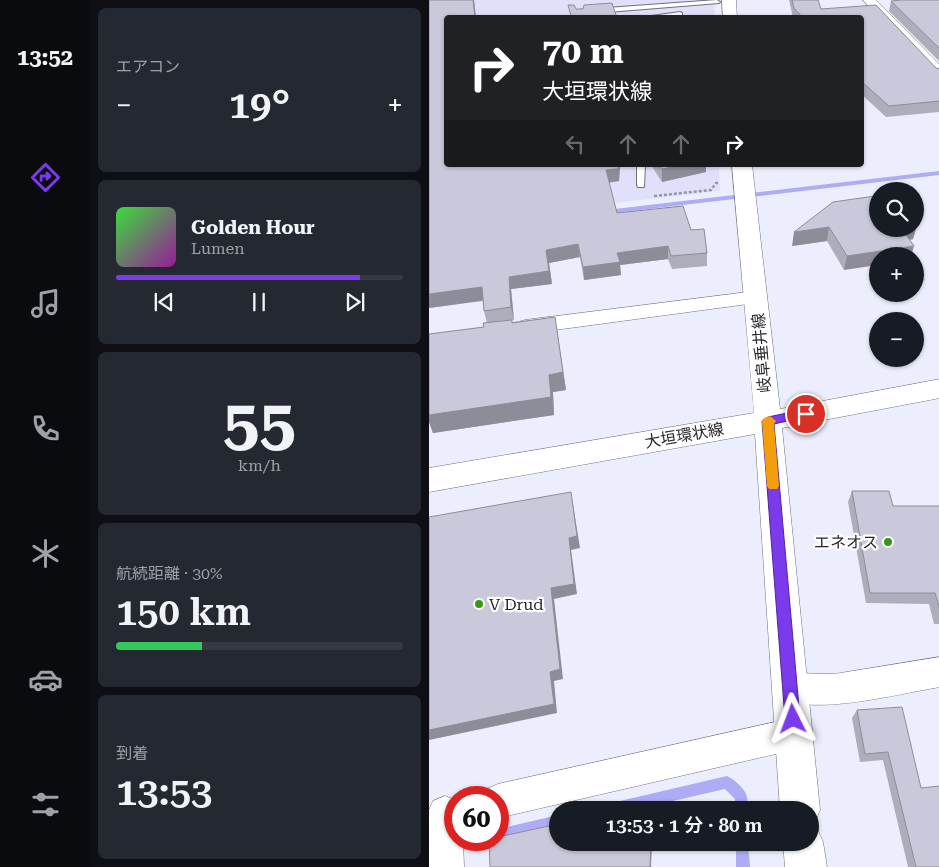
<!DOCTYPE html>
<html lang="ja">
<meta charset="utf-8">
<style>
:root{--surface:#171b24;--page:#242831;--text:#f1f3f6;--muted:#9ea1a6;--line:#363941;--accent:#7c3aed}
body{margin:0;font-family:"Roboto Serif","Noto Sans JP",serif;background:var(--page);color:var(--text);height:100vh;display:flex;flex-direction:column;font-size:19px;white-space:nowrap}
*{box-sizing:border-box;margin:0}
p{font-size:16px;color:var(--muted)}
.icon{flex:none;width:28px;height:28px;fill:none;stroke:currentColor;stroke-width:2;stroke-linecap:round;stroke-linejoin:round}
.map{position:relative;flex:1;overflow:hidden}
.side{display:flex;flex-direction:column;gap:8px;padding:8px;background:#0d0f14;width:339px}
.side>*{flex:none}
.banner{position:absolute;left:15px;top:15px;width:420px;height:152px;border-radius:5px;box-shadow:0 1px 4px #0004;background:#202124;color:#fff;overflow:hidden}
.controls{position:absolute;left:440px;top:182px;display:grid;gap:10px}
.controls a{display:grid;place-items:center;width:55px;height:55px;border-radius:50%;background:var(--surface);box-shadow:0 1px 4px #0004;font-size:25px}
.speed{position:absolute;left:15px;top:786px;display:flex;gap:10px;font-size:25px;font-weight:700;text-align:center}
.speed>*{display:grid;place-content:center;width:65px;height:65px;border-radius:50%;background:var(--surface);box-shadow:0 1px 4px #0004;line-height:1}
.speed .limit{border:8px solid #d22;background:#fff;color:#111}
.pin{position:absolute;display:grid;place-items:center;width:42px;height:42px;color:#fff;margin:-21px;border:2px solid #fff;border-radius:50%;box-shadow:0 1px 5px #0007}
.me{position:absolute;width:55px;margin:-28px;rotate:357deg;stroke-linejoin:round;filter:drop-shadow(0 0 4px #0008)}
.turn{display:flex;align-items:center;gap:18px;height:105px;padding:0 15px;font-size:22px}
.turn .icon{width:65px;height:65px;stroke-width:2.5}
.turn b{display:block;font-size:35px;line-height:42px}
.lanes{display:flex;align-items:center;height:48px;padding:0 15px;background:#0003;justify-content:center;gap:25px;direction:ltr}
.lanes .off{opacity:.35}
.big{font-size:38px;font-weight:600;line-height:1.1}
.side .widget{flex:1;display:flex;flex-direction:column;justify-content:center;gap:8px;min-width:0;padding:0 18px;border-radius:8px;background:var(--page)}
.side .dial{align-items:center;gap:0}
.dial b{font-size:65px;line-height:1}
.song{display:flex;align-items:center;gap:15px}
.cover{width:60px;height:60px;border-radius:8px;background:linear-gradient(135deg,hsl(120 70% 55%),hsl(300 70% 35%))}
.played{height:5px;border-radius:2px;background:linear-gradient(90deg,var(--accent) 85%,var(--line) 85%)}
.keys{display:flex;justify-content:space-around;direction:ltr}
.heat{display:flex;justify-content:space-between;align-items:center;font-size:28px;direction:ltr}
.charge{height:8px;border-radius:4px;background:linear-gradient(90deg,#34c759 30%,var(--line) 0)}
.trip{position:absolute;left:120px;top:801px;width:270px;height:50px;border-radius:25px;background:var(--surface);box-shadow:0 1px 4px #0004;font-weight:600;line-height:50px;text-align:center}
main{display:flex;flex:1;min-height:0}
.dock{display:flex;flex-direction:column;width:90px;justify-content:space-around;align-items:center;background:#090b0e;color:var(--muted)}
.dock .icon{width:35px;height:35px}
.dock .current{color:var(--accent)}
.dock b{font-size:22px;color:var(--text)}
.map>svg:first-child{display:block}
</style>
<main>
<nav class="dock">
<b>13:52</b>
<svg class="icon current" aria-label="directions" viewBox="0 0 24 24"><path d="M12 3l9 9-9 9-9-9zM9 14v-3h6M13 9l2 2-2 2"/></svg>
<svg class="icon" aria-label="music" viewBox="0 0 24 24"><path d="M9 18V5l10-2v13"/><circle cx="6" cy="18" r="3"/><circle cx="16" cy="16" r="3"/></svg>
<svg class="icon" aria-label="phone" viewBox="0 0 24 24"><path d="M5 4h4l2 5-3 2q2 4 5 5l2-3 5 2v4C11 20 4 13 5 4z"/></svg>
<svg class="icon" aria-label="climate" viewBox="0 0 24 24"><path d="M12 3v18M4 7l16 10M4 17L20 7"/></svg>
<svg class="icon" aria-label="car" viewBox="0 0 24 24"><path d="M5 17H2v-5l4-1 3-4h7l3 4 3 1v5h-3M9 17h6M6 11h13"/><circle cx="7" cy="17" r="2"/><circle cx="17" cy="17" r="2"/></svg>
<svg class="icon" aria-label="filters" viewBox="0 0 24 24"><path d="M4 7h16M4 17h16"/><circle cx="9" cy="7" r="2"/><circle cx="15" cy="17" r="2"/></svg>
</nav>
<section class="side">
<div class="widget"><p>エアコン</p>
<div class="heat"><a>−</a><b class="big">19°</b><a>+</a></div>
</div>
<div class="widget">
<div class="song"><i class="cover"></i><div><b>Golden Hour</b><p>Lumen</p></div></div>
<div class="played"></div>
<div class="keys"><svg class="icon" aria-label="previous" viewBox="0 0 24 24"><path d="M18 5L8 12l10 7zM5 5v14"/></svg><svg class="icon" aria-label="pause" viewBox="0 0 24 24"><path d="M8 5v14M16 5v14"/></svg><svg class="icon" aria-label="next" viewBox="0 0 24 24"><path d="M6 5l10 7-10 7zM19 5v14"/></svg></div>
</div>
<div class="widget dial"><b>55</b><p>km/h</p></div>
<div class="widget"><p>航続距離 · 30%</p><b class="big">150 km</b><div class="charge"></div></div>
<div class="widget"><p>到着</p><b class="big">13:53</b></div>
</section>
<div class="map">
<svg width="511" height="867" viewBox="0 0 511 867">
<rect width="100%" height="100%" fill="#edeefd"/>
<polygon fill="#e0e0fa" points="0,0 285,0 286,17 18,18 18,165 290,165 291,191 0,224"/>
<g fill="none" stroke-linecap="round" stroke-linejoin="round">
<g fill="#aeacf4" fill-rule="evenodd">
<polygon points="511,171 511,175 177,214 174,212 177,210"/>
<path d="M 298,776 C 305,779 317,790 318,797 C 319,801 318,806 318,810 L 306,810 L 306,799 L 296,789 L 205,810 L 172,810 L 174,806 L 178,804 Z"/>
<polygon points="129,815 129,827 69,841 66,840 69,840 69,829"/>
<polygon points="307,842 319,842 321,867 307,867"/>
</g>
<g stroke="#6e6f7f" stroke-width="2">
<g id="lane">
<polygon points="288,0 291,2 290,3 154,14 155,18 149,18 147,12 150,10"/>
<polygon points="251,12 253,13 253,15 208,18"/>
<polygon points="208,165 216,165 215,187 209,187 208,185"/>
</g>
</g>
<g stroke="#6e6f7f" stroke-width="1">
<g id="street">
<polygon points="434,0 447,0 511,65 511,78 506,77"/>
<polygon points="327,291 334,292 337,297 334,302 96,334 89,332 86,327 89,322 96,320"/>
<path d="M 511,657 L 511,687 C 468,694 390,715 351,699 L 347,688 L 351,677 L 362,673 L 405,674 Z"/>
<polygon points="364,718 375,723 380,734 375,745 364,750 69,818 69,798 54,798 57,789 69,784"/>
<polygon points="16,796 26,800 26,840 34,840 35,867 0,867 0,810 4,801"/>
</g>
</g>
<g stroke="#6e6f7f" stroke-width="1">
<g id="primary">
<polygon points="293,0 307,0 308,18 294,18"/>
<polygon points="303,165 323,165 351,409 511,379 511,398 353,428 391,810 385,824 382,825 388,828 394,842 398,867 356,867 354,842 381,842 381,810 351,810 326,434 0,492 0,468 325,413"/>
</g>
</g>
<polyline stroke="#9696a1" stroke-width="2.5" stroke-dasharray="3 2" stroke-linecap="butt" points="225,196 282,190 287,183 290,183"/>
<use href="#lane" fill="#fff" fill-rule="evenodd"/>
<use href="#street" fill="#fff" fill-rule="evenodd"/>
<use href="#primary" fill="#fff" fill-rule="evenodd"/>
</g>
<g fill="#adadbc">
<polygon points="0,0 45,0 47,18 18,18 18,165 191,165 190,181 180,182 188,213 254,206 262,230 275,229 278,253 278,266 243,269 239,259 191,265 192,275 155,280 151,257 120,263 123,284 82,289 85,320 83,320 83,322 126,317 137,390 124,392 125,415 4,433 0,422 0,334 55,327 54,323 58,323 55,311 54,301 0,308"/>
<polygon points="360,0 389,0 392,9 447,5 507,68 511,69 511,112 457,117 432,94 432,18 364,18"/>
<polygon points="511,0 511,62 460,11 462,1"/>
<polygon points="222,165 277,165 277,172 233,182"/>
<polygon points="449,199 488,225 484,239 481,240 415,270 398,241 363,246"/>
<polygon points="423,491 464,506 511,506 511,624 505,624 500,604 437,603 419,502"/>
<polygon points="428,710 492,788 511,867 479,867 454,760 431,762 423,718"/>
</g>
<g fill="#8d8d99">
<polygon points="44,0 45,0 47,18 46,18"/>
<polygon points="190,165 191,165 190,181 178,183 177,170"/>
<polygon points="254,165 277,165 277,172 233,182 233,169"/>
<polygon points="488,225 484,239 468,242 471,229 486,229 486,226"/>
<polygon points="400,227 398,241 363,246 365,232"/>
<polygon points="149,244 151,257 120,263 123,284 82,289 85,320 82,307 80,277 117,250"/>
<polygon points="239,246 239,259 191,265 192,275 155,280 154,267 188,253"/>
<polygon points="485,246 482,256 449,256 449,265 415,270 418,256"/>
<polygon points="53,287 57,300 0,308 0,294"/>
<polygon points="126,317 137,390 124,392 125,415 4,433 0,422 0,415 120,375"/>
<polygon points="142,492 151,548 142,550 148,594 125,599 134,679 125,681 128,713 0,740 0,730 121,672 122,588 140,538"/>
<polygon points="222,842 223,842 223,844 222,867 221,867"/>
</g>
<g fill="#c9c9db" stroke="#8d8d99">
<polygon points="0,0 44,0 46,18 18,18 18,165 190,165 189,169 177,170 188,213 254,206 262,230 275,229 278,253 242,256 239,246 188,253 191,262 154,267 149,244 117,250 120,271 80,277 82,307 55,311 53,287 0,294"/>
<polygon points="363,0 389,0 392,9 447,5 507,68 511,69 511,101 460,106 432,81 432,18 374,18 365,8"/>
<polygon points="473,0 511,0 511,49 462,1"/>
<polygon points="183,3 188,18 122,18 142,16 139,5 145,5 147,9 154,9 155,5"/>
<polygon points="230,165 254,165 233,169"/>
<polygon points="446,196 449,199 449,229 473,229 485,246 418,256 400,227 365,232 404,202"/>
<polygon points="126,317 134,372 120,375 122,397 0,415 0,334 55,327 54,323 83,320 83,323"/>
<polygon points="423,491 460,491 464,506 511,506 511,610 506,593 441,593"/>
<polygon points="142,492 148,536 140,538 145,584 122,588 131,669 121,672 125,704 0,730 0,517"/>
<polygon points="473,707 492,788 511,786 511,867 487,867 459,752 436,754 428,710"/>
<polygon points="129,824 129,842 222,842 221,867 61,867 60,840 69,840 69,837"/>
</g>
<polygon fill="#7c3aed" stroke="#51269a" points="377,409 381,411 383,414 381,416 345,424 371,719 369,724 364,726 358,724 356,719 333,421 339,417"/>
<polygon fill="#f59e0b" points="341,416 347,421 345,424 350,486 348,489 340,489 338,486 333,421 335,418"/>
<g fill="#399716" stroke="#fff" stroke-width="2">
<circle cx="459" cy="542" r="5"/>
<circle cx="50" cy="604" r="5"/>
</g>
<g text-anchor="middle" stroke-width="4.5" stroke-linejoin="round" paint-order="stroke">
<g font-size="16" fill="#26262c" stroke="#fff">
<text transform="translate(332 353) rotate(-95)" y="6">岐阜垂井線</text>
<text transform="translate(255 435) rotate(-10)" y="6">大垣環状線</text>
</g>
<g font-size="16" fill="#26262c" stroke="#fff" text-anchor="end">
<text x="449" y="548">エネオス</text>
<text x="60" y="610" text-anchor="start">V Drud</text>
</g>
</g>
</svg>
<div class="controls">
<a><svg class="icon" aria-label="search" viewBox="0 0 24 24"><circle cx="10" cy="10" r="6"/><path d="M15 15l6 6"/></svg></a>
<a>+</a>
<a>−</a>
</div>
<div class="speed"><div class="limit">60</div></div>
<div class="pin" style="left:377px;top:414px;background:#d93025"><svg class="icon" aria-label="arrive" viewBox="0 0 24 24"><path d="M6 21V4h12l-3 4 3 4H6"/></svg></div>
<svg class="me" style="left:364px;top:719px" viewBox="-20 -20 40 40"><path d="M0-17L14 15 0 8-14 15z" fill="#7c3aed" stroke="#fff" stroke-width="4"/></svg>
<div class="trip">13:53 · 1 分 · 80 m</div>
<div class="banner">
<div class="turn"><svg class="icon" aria-label="right" viewBox="0 0 24 24"><path d="M7 20v-9h11M14 6l5 5-5 5"/></svg><div><b>70 m</b>大垣環状線</div></div>
<div class="lanes"><svg class="icon off" aria-label="left" viewBox="0 0 24 24"><path d="M17 20v-9H6M10 6l-5 5 5 5"/></svg><svg class="icon off" aria-label="ahead" viewBox="0 0 24 24"><path d="M12 20V5M6 11l6-6 6 6"/></svg><svg class="icon off" aria-label="ahead" viewBox="0 0 24 24"><path d="M12 20V5M6 11l6-6 6 6"/></svg><svg class="icon" aria-label="right" viewBox="0 0 24 24"><path d="M7 20v-9h11M14 6l5 5-5 5"/></svg></div>
</div>
</div>
</main>
